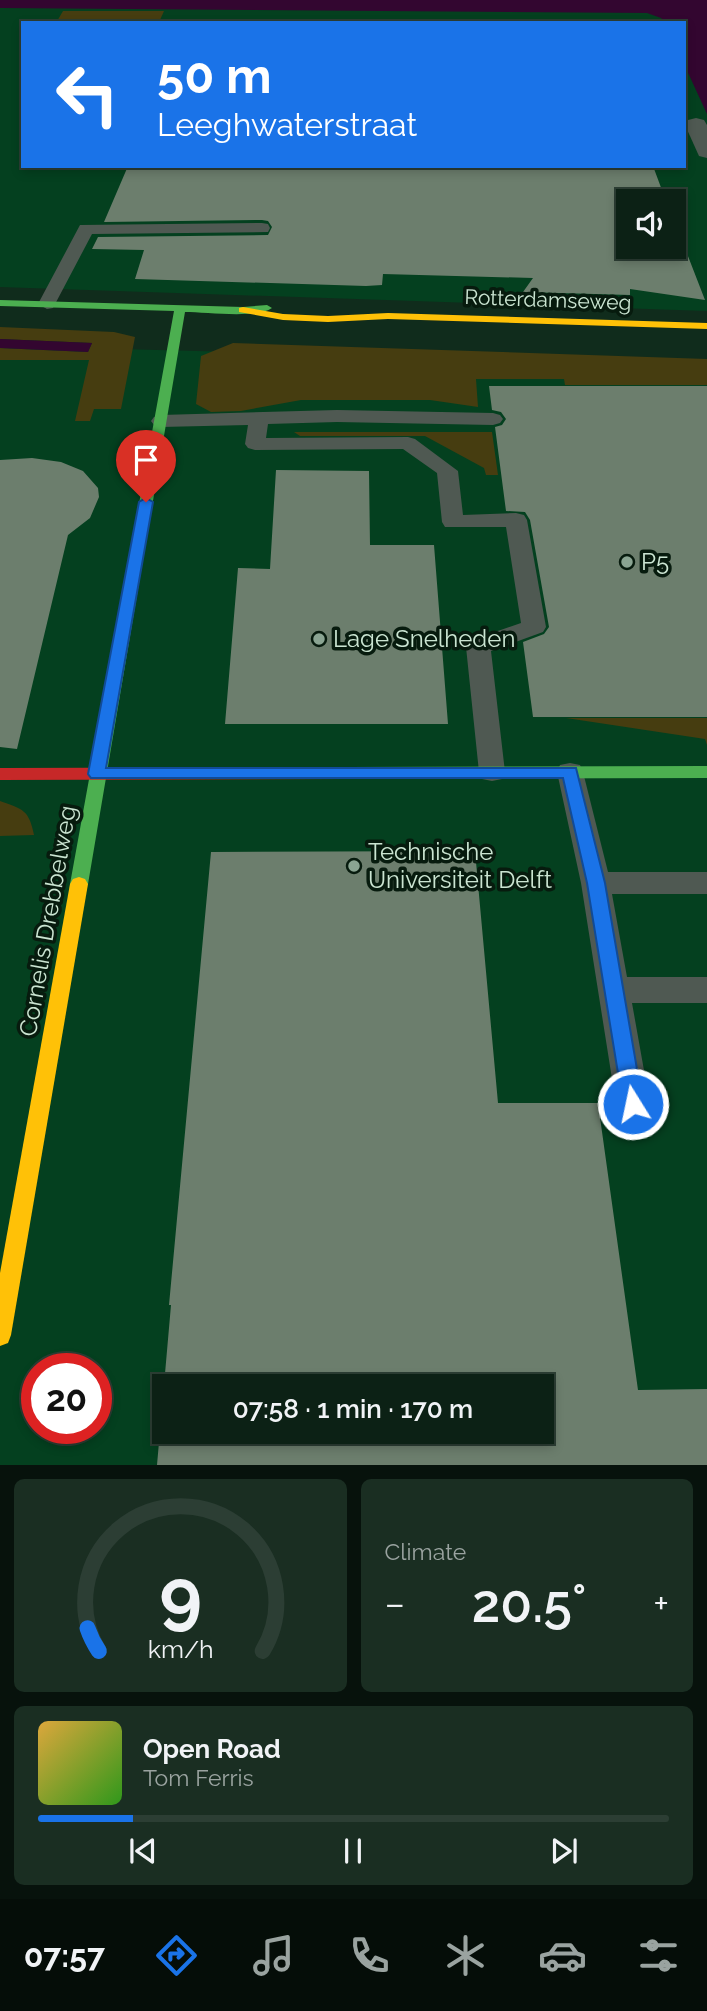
<!DOCTYPE html>
<meta charset="utf-8">
<style>
:root{--surface:#0c2115;--page:#1a2e22;--text:#f1f3f6;--muted:#9aa3a0;--line:#2c3e34;--accent:#1a73e8}
body{margin:0;font-family:Raleway,sans-serif;background:var(--page);color:var(--text);height:100vh;display:flex;flex-direction:column;font-size:26px;white-space:nowrap}
*{box-sizing:border-box;margin:0}
p{font-size:23px;color:var(--muted)}
.icon{flex:none;width:38px;height:38px;fill:none;stroke:currentColor;stroke-width:2;stroke-linecap:round;stroke-linejoin:round}
.map{position:relative;height:1465px;overflow:hidden}
.details{display:flex;flex-direction:column;gap:14px;padding:14px;background:#07120c;flex:1}
.details>*{flex:none}
.guide{position:absolute;left:21px;top:21px;width:665px;height:147px;border-radius:0px;box-shadow:0 4px 10px #0003,0 0 0 2px var(--line);background:#1a73e8;color:#fff;overflow:hidden}
.tools{position:absolute;left:616px;top:189px;display:grid;gap:14px}
.tools a{display:grid;place-items:center;width:70px;height:70px;border-radius:0px;background:var(--surface);box-shadow:0 4px 10px #0003,0 0 0 2px var(--line);font-size:35px}
.speed{position:absolute;left:21px;top:1353px;display:flex;gap:14px;font-size:35px;font-weight:700;text-align:center}
.speed>*{display:grid;place-content:center;width:91px;height:91px;border-radius:50%;background:var(--surface);box-shadow:0 4px 10px #0003,0 0 0 2px var(--line);line-height:1}
.speed .limit{border:10px solid #d22;background:#fff;color:#111}
.pin{position:absolute;display:grid;place-items:center;width:60px;height:60px;color:#fff;margin:-72px -30px;border-radius:50% 50% 50% 0;rotate:-45deg;box-shadow:0 0 7px #0007}
.pin .icon{rotate:45deg}
.me{position:absolute;width:77px;margin:-38px;rotate:350deg;stroke-linejoin:round;filter:drop-shadow(0 0 5px #0008)}
.turn{display:flex;align-items:center;gap:24px;height:147px;padding:0 21px;font-size:32px}
.turn .icon{width:91px;height:91px;stroke-width:2.5}
.turn b{display:block;font-size:49px;line-height:60px}
.big{font-size:52px;font-weight:600;line-height:1.1}
.details .card{flex:1;display:flex;flex-direction:column;justify-content:center;gap:10px;min-width:0;padding:0 24px;border-radius:10px;background:var(--page)}
.details .dial{align-items:center;gap:0}
.dial svg{height:182px;overflow:visible;fill:none;stroke:var(--line);stroke-width:7;stroke-linecap:round;text-anchor:middle}
.dial text{fill:var(--text);stroke:none}
.song{display:flex;align-items:center;gap:21px}
.cover{width:84px;height:84px;border-radius:10px;background:linear-gradient(135deg,hsl(40 70% 55%),hsl(110 70% 35%))}
.played{height:7px;border-radius:4px;background:linear-gradient(90deg,var(--accent) 15%,var(--line) 15%)}
.keys{display:flex;justify-content:space-around;direction:ltr}
.heat{display:flex;justify-content:space-between;align-items:center;font-size:38px;direction:ltr}
.details .tiles{flex:1;display:grid;gap:14px;grid-template-columns:1fr 1fr}
.card:last-child{grid-column:span 2}
.trip{position:absolute;left:152px;top:1374px;width:402px;height:70px;border-radius:0px;background:var(--surface);box-shadow:0 4px 10px #0003,0 0 0 2px var(--line);font-weight:600;line-height:70px;text-align:center}
.dock{display:flex;height:112px;justify-content:space-around;align-items:center;background:#050d08;color:var(--muted)}
.dock .icon{width:49px;height:49px}
.dock .selected{color:var(--accent)}
.dock b{font-size:32px;color:var(--text)}
.map>svg:first-child{display:block}
</style>
<div class="map">
<svg width="707" height="1465" viewBox="0 0 707 1465">
<rect width="100%" height="100%" fill="#102c1c"/>
<g fill="#04401f" fill-rule="evenodd">
<path d="M 0,0 L 707,0 L 707,311 L 0,287 ZM 23,23 L 684,23 L 684,166 L 23,166 ZM 628,201 L 674,201 L 674,247 L 628,247 Z"/>
<path d="M 0,346 L 707,364 L 707,1465 L 0,1465 ZM 37,1368 L 96,1368 L 96,1428 L 37,1428 ZM 164,1386 L 542,1386 L 542,1432 L 164,1432 Z"/>
</g>
<g fill="#463d10">
<polygon points="63,11 164,11 160,20 156,23 56,23"/>
<polygon points="0,327 114,332 135,337 121,409 94,409 90,421 75,421 89,360 0,360 0,348 88,352 92,343 0,339"/>
<polygon points="233,343 707,359 707,385 565,385 564,379 476,379 478,407 430,400 301,400 241,411 211,412 196,404 201,356"/>
<polygon points="294,432 492,432 498,475 486,475 484,468 425,436 300,436"/>
<polygon points="566,718 707,718 707,745 705,739"/>
<path d="M 0,801 C 23,809 29,810 34,835 L 0,836 Z"/>
</g>
<g fill="#330630">
<polygon points="0,0 707,0 707,114 684,64 684,23 666,23 661,18 647,13 0,8"/>
<polygon points="0,339 92,343 88,352 0,348"/>
</g>
<g fill="#6c7e6d" fill-rule="evenodd">
<polygon points="128,166 653,166 666,201 628,201 628,247 674,247 674,220 705,300 630,289 630,295 523,292 533,278 383,274 382,285 366,286 135,279 144,250 92,249 98,237 268,235 272,227 268,221 262,220 104,222"/>
<polygon points="489,386 707,386 707,717 533,717 523,642 544,634 549,627 530,520 525,512 506,511 495,427 502,425 506,419 501,412 492,410"/>
<polygon points="32,458 61,462 83,471 98,488 99,497 90,518 68,535 17,749 0,747 0,460"/>
<polygon points="276,470 369,471 370,545 434,545 448,724 225,724 238,568 270,569"/>
<path d="M 475,851 L 498,1103 L 598,1103 L 638,1390 L 707,1389 L 707,1465 L 157,1465 L 171,1305 L 169,1305 L 211,852 ZM 164,1386 L 542,1386 L 542,1432 L 164,1432 Z"/>
</g>
<g fill="none" stroke-linecap="round" stroke-linejoin="round">
<g fill="#4f5952" fill-rule="evenodd">
<polygon points="262,223 268,224 270,228 268,232 92,234 53,308 47,309 38,304 80,225"/>
<polygon points="337,410 493,413 500,415 503,419 500,423 493,425 337,422 268,424 266,438 408,437 415,439 458,471 463,515 516,513 524,515 527,520 546,627 543,632 491,651 505,772 502,779 492,781 482,779 479,772 466,647 469,641 521,623 506,527 445,527 442,522 437,473 403,449 255,450 248,448 245,444 248,425 161,427 154,425 151,421 154,417 161,415"/>
<polygon points="570,763 580,765 583,772 608,872 707,872 707,894 612,894 627,977 707,977 707,1003 632,1003 650,1104 645,1114 633,1118 621,1114 616,1104 581,883 557,772 560,765"/>
</g>
<polygon fill="#4f5952" fill-rule="evenodd" points="696,118 704,120 707,125 707,158 699,156 685,125 688,120"/>
<g fill="#4caf50" fill-rule="evenodd">
<path d="M 0,300 L 243,307 L 267,305 L 272,308 C 256,319 206,312 185,312 L 88,884 L 85,889 L 73,889 L 70,884 L 174,311 L 0,306 Z"/>
<polygon points="707,766 707,778 349,779 341,773 349,767"/>
</g>
<g fill="#ffc107" fill-rule="evenodd">
<polygon points="243,307 283,314 328,316 388,313 707,323 707,329 388,319 328,322 283,320 239,312 239,308"/>
<polygon points="79,877 85,879 88,884 11,1335 8,1343 0,1346 0,1273 70,884 73,879"/>
</g>
<polygon fill="#c62828" fill-rule="evenodd" points="349,767 357,773 349,779 0,780 0,768"/>
</g>
<polygon fill="#1a73e8" stroke="#114b97" stroke-width="2" points="146,498 153,502 106,768 576,768 605,883 643,1104 640,1110 633,1112 626,1110 623,1104 587,883 563,778 91,778 88,774 139,502"/>
<g fill="#8aa492" stroke="#071b0e" stroke-width="2.5">
<circle cx="627" cy="562" r="7"/>
<circle cx="319" cy="639" r="7"/>
<circle cx="354" cy="866" r="7"/>
</g>
<g text-anchor="middle" stroke-width="7" stroke-linejoin="round" paint-order="stroke">
<g font-size="21" fill="#cbe5d2" stroke="#071b0e">
<text transform="translate(548 300) rotate(2)" y="7">Rotterdamseweg</text>
</g>
<g font-size="24" fill="#cbe5d2" stroke="#071b0e" text-anchor="start">
<text x="641" y="570">P5</text>
<text x="333" y="647">Lage Snelheden</text>
<text x="368" y="860">Technische<tspan x="368" dy="28">Universiteit Delft</tspan></text>
</g>
<g font-size="24" fill="#cbe5d2" stroke="#071b0e">
<text transform="translate(48 921) rotate(-80)" y="8">Cornelis Drebbelweg</text>
</g>
</g>
</svg>
<div class="tools">
<a><svg class="icon" aria-label="sound" viewBox="0 0 24 24"><path d="M4 9h4l5-4v14l-5-4H4zM17 9q2 3 0 6"/></svg></a>
</div>
<div class="speed"><div class="limit">20</div></div>
<div class="pin" style="left:146px;top:502px;background:#d93025"><svg class="icon" aria-label="arrive" viewBox="0 0 24 24"><path d="M6 21V4h12l-3 4 3 4H6"/></svg></div>
<svg class="me" style="left:633px;top:1104px" viewBox="-20 -20 40 40"><circle r="17" fill="#1a73e8" stroke="#fff" stroke-width="3"/><path d="M0-11L8 9 0 5-8 9z" fill="#fff"/></svg>
<div class="trip">07:58 · 1 min · 170 m</div>
<div class="guide">
<div class="turn"><svg class="icon" aria-label="left" viewBox="0 0 24 24"><path d="M17 20v-9H6M10 6l-5 5 5 5"/></svg><div><b>50 m</b>Leeghwaterstraat</div></div>
</div>
</div>
<section class="details">
<div class="tiles">
<div class="card dial"><svg viewBox="0 0 100 80">
<path d="M14 69A42 42 0 1 1 86 69"/>
<path d="M14 69A42 42 0 0 1 9 59" stroke="#1a73e8"/>
<text x="50" y="56" font-size="32" font-weight="700">9</text>
<text x="50" y="72" font-size="11">km/h</text>
</svg></div>
<div class="card"><p>Climate</p>
<div class="heat"><a>−</a><b class="big">20.5°</b><a>+</a></div>
</div>
<div class="card">
<div class="song"><i class="cover"></i><div><b>Open Road</b><p>Tom Ferris</p></div></div>
<div class="played"></div>
<div class="keys"><svg class="icon" aria-label="previous" viewBox="0 0 24 24"><path d="M18 5L8 12l10 7zM5 5v14"/></svg><svg class="icon" aria-label="pause" viewBox="0 0 24 24"><path d="M8 5v14M16 5v14"/></svg><svg class="icon" aria-label="next" viewBox="0 0 24 24"><path d="M6 5l10 7-10 7zM19 5v14"/></svg></div>
</div>
</div>
</section>
<nav class="dock">
<b>07:57</b>
<svg class="icon selected" aria-label="directions" viewBox="0 0 24 24"><path d="M12 3l9 9-9 9-9-9zM9 14v-3h6M13 9l2 2-2 2"/></svg>
<svg class="icon" aria-label="music" viewBox="0 0 24 24"><path d="M9 18V5l10-2v13"/><circle cx="6" cy="18" r="3"/><circle cx="16" cy="16" r="3"/></svg>
<svg class="icon" aria-label="phone" viewBox="0 0 24 24"><path d="M5 4h4l2 5-3 2q2 4 5 5l2-3 5 2v4C11 20 4 13 5 4z"/></svg>
<svg class="icon" aria-label="climate" viewBox="0 0 24 24"><path d="M12 3v18M4 7l16 10M4 17L20 7"/></svg>
<svg class="icon" aria-label="car" viewBox="0 0 24 24"><path d="M5 17H2v-5l4-1 3-4h7l3 4 3 1v5h-3M9 17h6M6 11h13"/><circle cx="7" cy="17" r="2"/><circle cx="17" cy="17" r="2"/></svg>
<svg class="icon" aria-label="filters" viewBox="0 0 24 24"><path d="M4 7h16M4 17h16"/><circle cx="9" cy="7" r="2"/><circle cx="15" cy="17" r="2"/></svg>
</nav>
